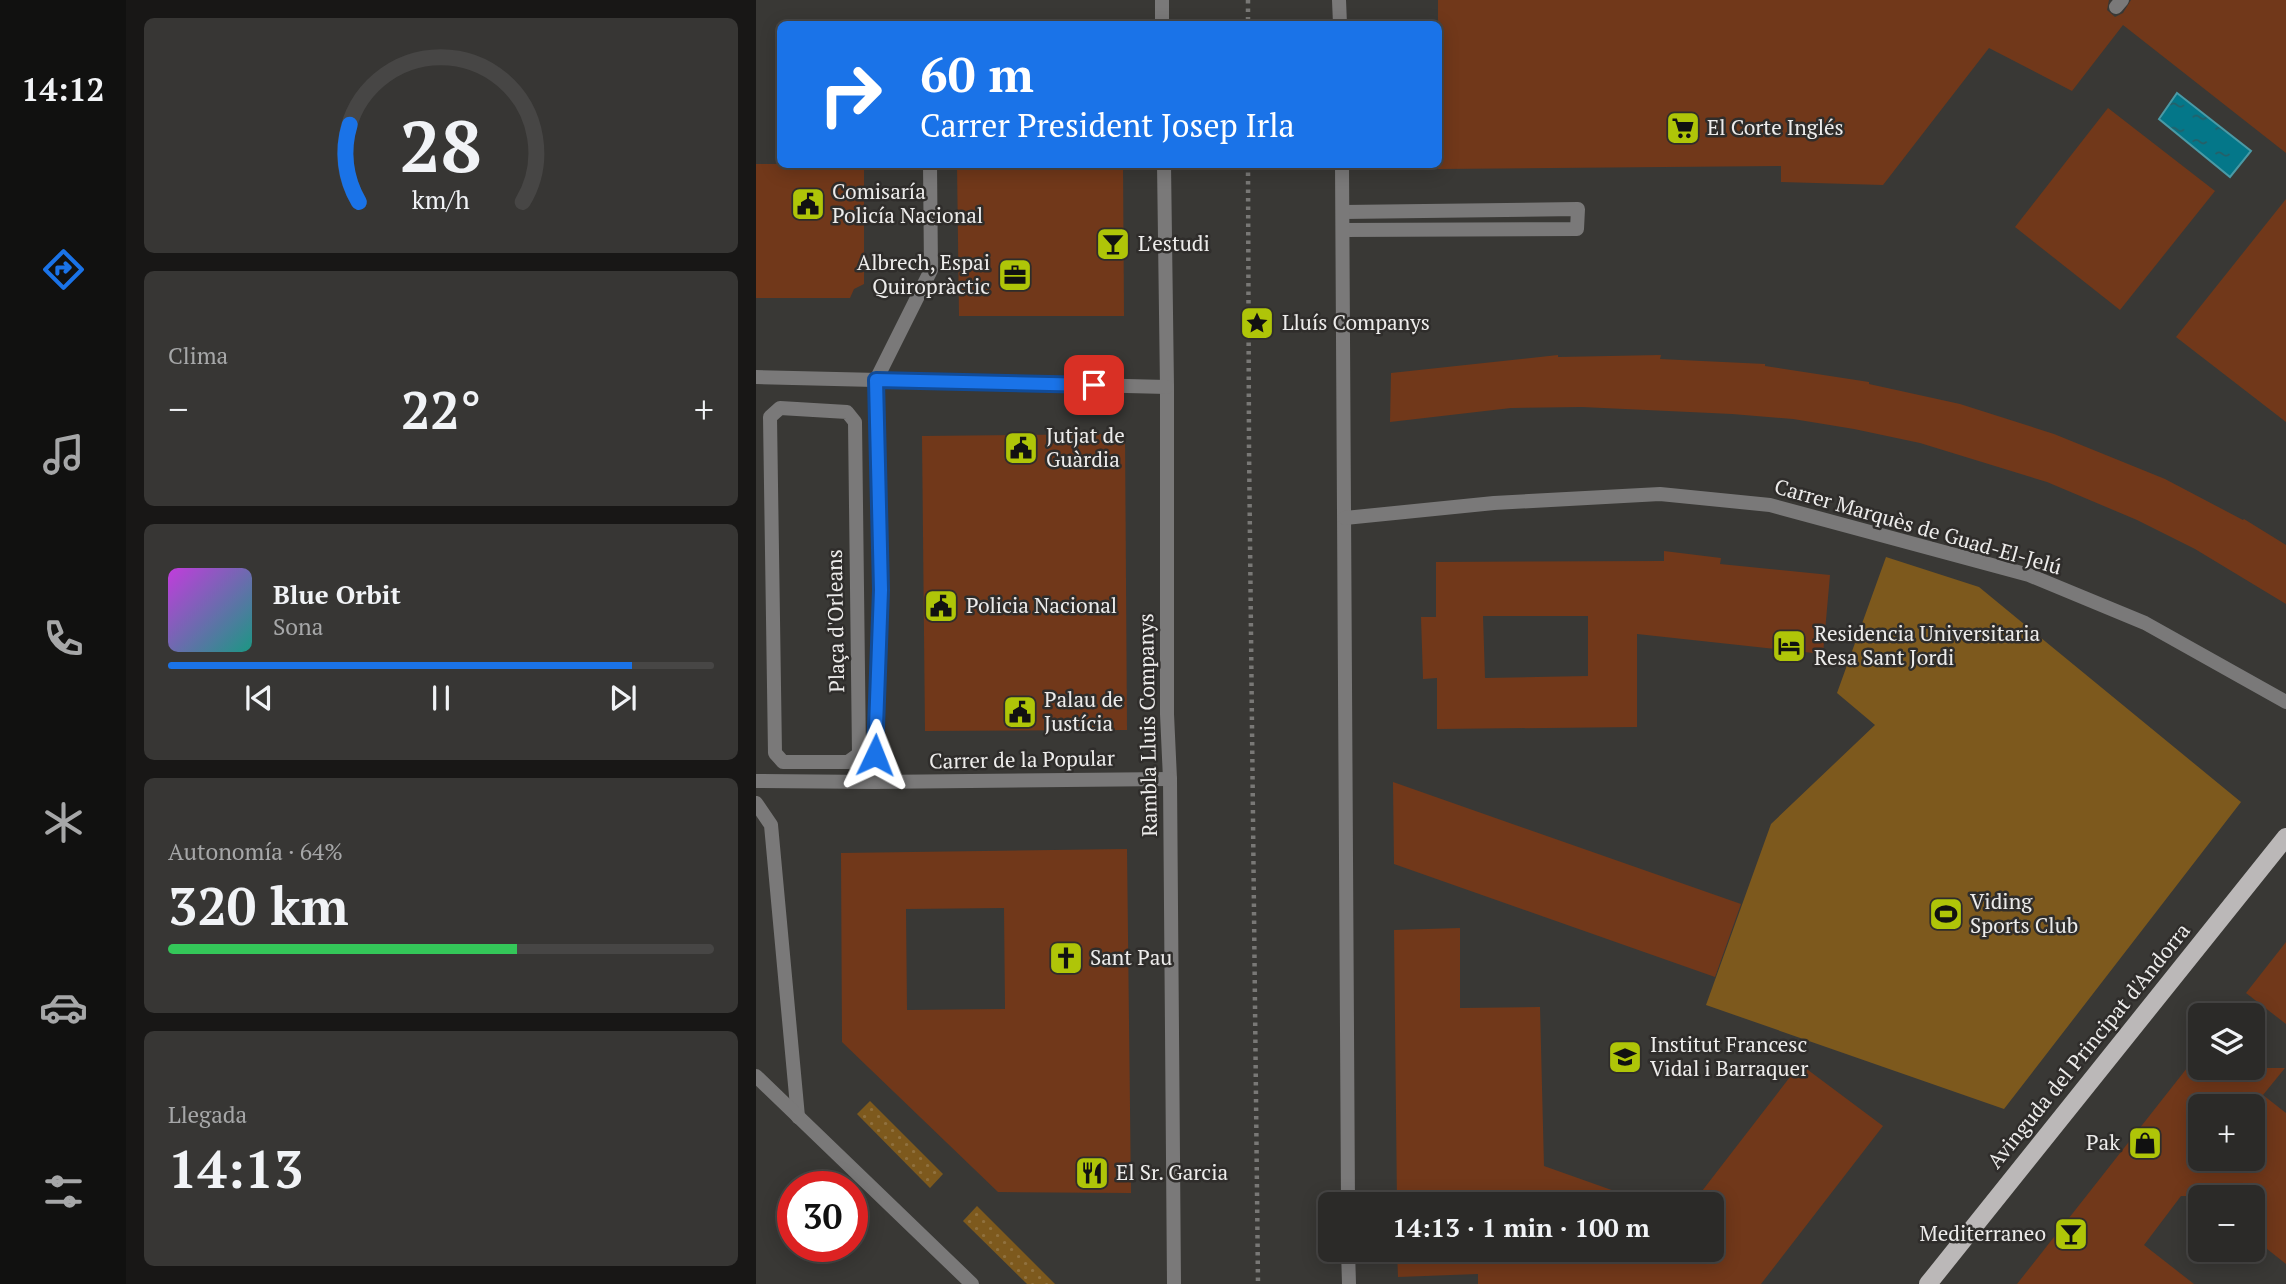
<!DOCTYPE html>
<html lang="es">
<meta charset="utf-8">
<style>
:root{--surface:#2b2a28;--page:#373634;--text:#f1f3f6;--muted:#a6a7a8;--line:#474645;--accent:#1a73e8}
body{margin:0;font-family:"PT Serif",serif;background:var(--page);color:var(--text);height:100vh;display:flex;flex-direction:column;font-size:26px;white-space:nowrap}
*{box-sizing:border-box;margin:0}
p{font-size:23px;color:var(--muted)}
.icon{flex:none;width:38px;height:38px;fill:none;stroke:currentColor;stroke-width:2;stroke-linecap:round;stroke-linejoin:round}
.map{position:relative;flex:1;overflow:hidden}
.details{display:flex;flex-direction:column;gap:18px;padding:18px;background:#181716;width:630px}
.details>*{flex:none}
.banner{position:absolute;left:21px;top:21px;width:665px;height:147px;border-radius:10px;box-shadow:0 4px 18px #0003,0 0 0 2px var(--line);background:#1a73e8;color:#fff;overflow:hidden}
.fabs{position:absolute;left:1432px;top:1003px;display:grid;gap:14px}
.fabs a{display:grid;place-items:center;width:77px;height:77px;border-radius:10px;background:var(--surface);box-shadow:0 4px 18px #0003,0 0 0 2px var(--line);font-size:35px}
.speed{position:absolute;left:21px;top:1171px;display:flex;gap:14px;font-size:35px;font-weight:700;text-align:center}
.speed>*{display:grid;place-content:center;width:91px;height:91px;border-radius:50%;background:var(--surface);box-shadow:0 4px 18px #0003,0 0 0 2px var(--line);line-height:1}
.speed .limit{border:10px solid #d22;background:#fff;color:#111}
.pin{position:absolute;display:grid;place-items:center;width:60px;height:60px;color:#fff;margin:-30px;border-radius:14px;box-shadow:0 4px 10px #0006}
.me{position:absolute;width:77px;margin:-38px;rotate:2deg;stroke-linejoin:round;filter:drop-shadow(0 0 5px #0008)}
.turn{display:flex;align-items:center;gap:24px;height:147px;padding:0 28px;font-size:32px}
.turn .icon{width:91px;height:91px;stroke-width:2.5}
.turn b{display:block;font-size:49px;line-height:60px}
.big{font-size:52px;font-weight:700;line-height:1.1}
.details .tile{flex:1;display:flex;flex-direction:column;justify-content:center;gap:10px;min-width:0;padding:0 24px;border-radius:10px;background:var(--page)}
.details .dial{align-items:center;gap:0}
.dial svg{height:182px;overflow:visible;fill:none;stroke:var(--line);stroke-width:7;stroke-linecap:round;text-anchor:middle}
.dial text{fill:var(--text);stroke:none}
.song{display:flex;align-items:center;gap:21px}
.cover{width:84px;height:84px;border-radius:10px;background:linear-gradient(135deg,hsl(290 70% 55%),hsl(170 70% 35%))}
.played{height:7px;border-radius:4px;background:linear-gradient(90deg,var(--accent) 85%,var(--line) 85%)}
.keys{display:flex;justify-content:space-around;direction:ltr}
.heat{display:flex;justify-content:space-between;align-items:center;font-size:38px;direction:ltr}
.charge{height:10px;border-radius:5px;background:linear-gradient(90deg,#34c759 64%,var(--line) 0)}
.trip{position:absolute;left:562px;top:1192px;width:406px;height:70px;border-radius:10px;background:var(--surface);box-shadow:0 4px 18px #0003,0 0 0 2px var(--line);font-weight:700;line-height:70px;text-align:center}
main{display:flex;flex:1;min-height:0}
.menu{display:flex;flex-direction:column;width:126px;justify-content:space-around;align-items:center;background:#111110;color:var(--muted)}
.menu .icon{width:49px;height:49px}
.menu .active{color:var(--accent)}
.menu b{font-size:32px;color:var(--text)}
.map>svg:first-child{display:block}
</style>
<main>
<nav class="menu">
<b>14:12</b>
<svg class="icon active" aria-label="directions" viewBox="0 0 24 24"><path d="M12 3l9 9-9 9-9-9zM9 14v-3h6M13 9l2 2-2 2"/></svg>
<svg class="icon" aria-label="music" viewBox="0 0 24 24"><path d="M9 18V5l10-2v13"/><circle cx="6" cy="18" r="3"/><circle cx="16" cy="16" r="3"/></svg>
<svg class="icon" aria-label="phone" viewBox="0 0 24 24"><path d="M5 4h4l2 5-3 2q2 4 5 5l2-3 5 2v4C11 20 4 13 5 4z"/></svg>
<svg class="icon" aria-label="climate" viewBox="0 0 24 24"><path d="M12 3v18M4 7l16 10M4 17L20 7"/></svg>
<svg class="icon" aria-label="car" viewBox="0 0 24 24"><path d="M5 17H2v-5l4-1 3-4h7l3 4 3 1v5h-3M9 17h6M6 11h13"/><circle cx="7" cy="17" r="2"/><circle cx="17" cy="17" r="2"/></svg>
<svg class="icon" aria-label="filters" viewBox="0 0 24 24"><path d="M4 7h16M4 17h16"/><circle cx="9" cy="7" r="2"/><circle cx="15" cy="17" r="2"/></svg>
</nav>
<section class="details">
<div class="tile dial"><svg viewBox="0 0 100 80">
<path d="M14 69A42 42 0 1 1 86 69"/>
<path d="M14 69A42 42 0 0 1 10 35" stroke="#1a73e8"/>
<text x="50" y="56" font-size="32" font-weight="700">28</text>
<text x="50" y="72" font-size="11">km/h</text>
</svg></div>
<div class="tile"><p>Clima</p>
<div class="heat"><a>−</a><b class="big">22°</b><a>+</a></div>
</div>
<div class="tile">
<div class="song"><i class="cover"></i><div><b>Blue Orbit</b><p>Sona</p></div></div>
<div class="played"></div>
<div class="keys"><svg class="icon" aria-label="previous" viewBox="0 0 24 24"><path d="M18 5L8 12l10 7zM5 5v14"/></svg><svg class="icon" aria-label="pause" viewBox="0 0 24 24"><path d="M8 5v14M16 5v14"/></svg><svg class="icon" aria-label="next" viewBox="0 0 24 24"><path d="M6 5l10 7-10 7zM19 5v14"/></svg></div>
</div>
<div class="tile"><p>Autonomía · 64%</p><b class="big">320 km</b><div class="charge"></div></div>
<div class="tile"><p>Llegada</p><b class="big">14:13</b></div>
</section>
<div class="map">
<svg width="1530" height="1284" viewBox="0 0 1530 1284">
<defs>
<pattern id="garden-dots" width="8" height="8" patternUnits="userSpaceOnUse" patternTransform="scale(1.75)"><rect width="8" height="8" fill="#7d591d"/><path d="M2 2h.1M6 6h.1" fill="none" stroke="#90713e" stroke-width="1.8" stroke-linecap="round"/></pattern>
<pattern id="water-ripples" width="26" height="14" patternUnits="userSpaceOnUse" patternTransform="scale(1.75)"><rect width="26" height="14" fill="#047789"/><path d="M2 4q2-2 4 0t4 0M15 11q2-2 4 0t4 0" fill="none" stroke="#265f68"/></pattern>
</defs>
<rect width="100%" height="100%" fill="#393835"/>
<polygon fill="#7d591d" points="1130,557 1223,587 1485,802 1248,1109 950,1005 1015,824 1119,725 1081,693"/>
<g fill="url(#garden-dots)">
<polygon points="114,1101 187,1174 174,1188 101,1114"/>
<polygon points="221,1206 299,1284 271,1284 207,1221"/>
</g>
<polygon fill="url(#water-ripples)" stroke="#4a9aa6" stroke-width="2" points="1421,93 1495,151 1474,177 1403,119"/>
<g fill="#71381a" fill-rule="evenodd">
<polygon points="682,0 1353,0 1351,10 1359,17 1367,13 1375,0 1530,0 1530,153 1367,25 1316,91 1233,48 1127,185 1025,182 1025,166 682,169"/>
<polygon points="1352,108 1459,191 1364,310 1259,227"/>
<polygon points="0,164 108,164 108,284 98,289 94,298 0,298"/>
<polygon points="201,164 367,164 368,316 203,316"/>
<polygon points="1530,199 1530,422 1420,337"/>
<polygon points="802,355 802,357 905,355 904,359 1009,364 1009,366 1113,382 1113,384 1204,404 1298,434 1409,479 1487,520 1488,519 1530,545 1530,604 1439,549 1381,520 1291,482 1164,443 1098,429 1037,419 976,414 826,407 755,408 634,422 635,373"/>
<polygon points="369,434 371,730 169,731 166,436"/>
<path d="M 908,551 L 965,558 L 964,564 L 1074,575 L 1067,654 L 881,634 L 881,727 L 681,729 L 681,678 L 667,679 L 665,617 L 680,617 L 680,562 L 908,561 ZM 727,616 L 832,616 L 832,676 L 729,678 Z"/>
<polygon points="637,782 985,904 959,977 638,864"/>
<path d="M 371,849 L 375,1193 L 242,1192 L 86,1042 L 85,853 ZM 248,908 L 249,1009 L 151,1010 L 150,909 Z"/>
<polygon points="704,928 704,1008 784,1007 788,1166 895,1204 641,1204 638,930"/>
<polygon points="1530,942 1530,1024 1490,993"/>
<polygon points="1044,1064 1127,1126 1005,1284 722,1284 722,1274 642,1277 641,1250 956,1250 956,1204 936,1204"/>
<path d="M 1431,1068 L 1529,1068 L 1507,1095 L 1530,1113 L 1530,1264 L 1496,1237 L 1496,1197 L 1425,1196 L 1388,1245 L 1438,1284 L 1261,1284 ZM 1444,1106 L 1496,1106 L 1496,1158 L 1444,1158 Z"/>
</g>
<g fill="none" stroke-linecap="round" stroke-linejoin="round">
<g stroke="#797876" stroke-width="4.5" stroke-dasharray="3.5 5" stroke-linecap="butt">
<polyline points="492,0 492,24"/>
<polyline points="492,164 493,447 502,1284"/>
</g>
<g stroke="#7a7979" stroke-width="14">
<polyline points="1360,7 1366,0"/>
<polyline points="587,212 822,209 821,229 587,230"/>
<polyline points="120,380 175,270 174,164"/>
</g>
<polygon stroke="#7a7979" stroke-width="14" points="24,408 91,412 99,422 103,754 92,762 27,762 19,753 14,417"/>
<g stroke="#7a7979" stroke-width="14">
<polyline points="406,0 406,24"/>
<polyline points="583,0 584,24"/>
<polyline points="408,164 411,387 411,714 414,779 418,1284"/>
<polyline points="586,164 592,1204"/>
<polyline points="0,377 411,387"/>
<polyline points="589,518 738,503 904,494 1014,505 1273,575 1389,623 1530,702"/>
<polyline points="0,781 118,782 414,779"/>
<polyline points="118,782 125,590 120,380"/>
<polyline points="0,803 15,825 42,1117"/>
<polyline points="0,1076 216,1284"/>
<polyline points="592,1250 593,1284"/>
</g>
<polyline stroke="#bbb8b8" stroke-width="18" points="1172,1284 1530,837"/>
</g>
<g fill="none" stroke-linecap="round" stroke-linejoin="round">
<g stroke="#114b97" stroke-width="18">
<polyline id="route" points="119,755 125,590 120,380 338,385"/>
</g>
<use href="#route" stroke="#1a73e8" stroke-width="12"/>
</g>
<defs>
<g id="supermarket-square" transform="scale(1.75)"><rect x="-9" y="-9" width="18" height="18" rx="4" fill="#afc508" stroke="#2f2d2b"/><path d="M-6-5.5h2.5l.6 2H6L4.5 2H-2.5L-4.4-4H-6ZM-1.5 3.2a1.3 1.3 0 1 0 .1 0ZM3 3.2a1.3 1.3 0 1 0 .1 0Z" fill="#111"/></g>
<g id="civic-square" transform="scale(1.75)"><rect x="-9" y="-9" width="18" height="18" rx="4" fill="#afc508" stroke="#2f2d2b"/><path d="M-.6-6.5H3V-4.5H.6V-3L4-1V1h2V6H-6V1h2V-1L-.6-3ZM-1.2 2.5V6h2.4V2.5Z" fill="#111"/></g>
<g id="bar-square" transform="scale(1.75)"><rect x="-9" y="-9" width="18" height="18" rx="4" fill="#afc508" stroke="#2f2d2b"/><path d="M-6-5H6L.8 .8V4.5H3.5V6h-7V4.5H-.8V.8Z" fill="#111"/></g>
<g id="office-square" transform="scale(1.75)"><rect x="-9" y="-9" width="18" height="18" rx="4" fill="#afc508" stroke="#2f2d2b"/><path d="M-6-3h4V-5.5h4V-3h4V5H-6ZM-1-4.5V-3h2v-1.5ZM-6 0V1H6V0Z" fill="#111"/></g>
<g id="sight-square" transform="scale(1.75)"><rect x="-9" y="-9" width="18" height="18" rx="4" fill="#afc508" stroke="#2f2d2b"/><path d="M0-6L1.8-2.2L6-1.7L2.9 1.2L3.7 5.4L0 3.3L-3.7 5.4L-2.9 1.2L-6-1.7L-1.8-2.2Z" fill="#111"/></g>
<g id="hotel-square" transform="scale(1.75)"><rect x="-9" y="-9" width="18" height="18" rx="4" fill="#afc508" stroke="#2f2d2b"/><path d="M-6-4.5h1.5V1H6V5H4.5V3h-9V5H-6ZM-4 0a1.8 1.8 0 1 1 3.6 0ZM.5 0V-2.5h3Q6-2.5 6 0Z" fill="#111"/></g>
<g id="stadium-square" transform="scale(1.75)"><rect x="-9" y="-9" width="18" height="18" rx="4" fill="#afc508" stroke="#2f2d2b"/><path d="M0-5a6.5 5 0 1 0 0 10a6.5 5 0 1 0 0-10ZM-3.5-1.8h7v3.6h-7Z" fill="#111"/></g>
<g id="church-square" transform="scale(1.75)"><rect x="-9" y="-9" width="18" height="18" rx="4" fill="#afc508" stroke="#2f2d2b"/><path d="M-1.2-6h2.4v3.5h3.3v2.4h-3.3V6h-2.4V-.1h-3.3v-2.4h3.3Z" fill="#111"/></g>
<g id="school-square" transform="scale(1.75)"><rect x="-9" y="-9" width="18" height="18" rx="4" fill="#afc508" stroke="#2f2d2b"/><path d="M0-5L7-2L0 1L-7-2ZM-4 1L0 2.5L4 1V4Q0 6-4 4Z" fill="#111"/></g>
<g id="shop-square" transform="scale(1.75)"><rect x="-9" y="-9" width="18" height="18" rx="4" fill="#afc508" stroke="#2f2d2b"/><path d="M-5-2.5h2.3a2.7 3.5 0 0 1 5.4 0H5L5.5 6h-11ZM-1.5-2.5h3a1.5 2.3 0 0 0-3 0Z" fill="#111"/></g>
<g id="restaurant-square" transform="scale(1.75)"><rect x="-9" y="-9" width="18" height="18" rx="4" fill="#afc508" stroke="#2f2d2b"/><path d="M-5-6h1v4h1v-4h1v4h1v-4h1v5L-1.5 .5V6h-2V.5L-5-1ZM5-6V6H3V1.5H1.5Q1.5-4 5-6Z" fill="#111"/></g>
</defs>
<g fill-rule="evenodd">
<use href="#supermarket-square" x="927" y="128"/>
<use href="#civic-square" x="52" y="204"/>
<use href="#bar-square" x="357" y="244"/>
<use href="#office-square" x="259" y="275"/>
<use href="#sight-square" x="501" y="323"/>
<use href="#civic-square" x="265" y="448"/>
<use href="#civic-square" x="185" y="606"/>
<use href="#hotel-square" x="1033" y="646"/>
<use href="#civic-square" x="264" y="712"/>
<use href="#stadium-square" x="1190" y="914"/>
<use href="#church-square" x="310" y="958"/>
<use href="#school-square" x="869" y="1057"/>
<use href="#shop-square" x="1389" y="1143"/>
<use href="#restaurant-square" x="336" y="1173"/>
<use href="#bar-square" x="1315" y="1234"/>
</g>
<g text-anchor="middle" stroke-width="5" stroke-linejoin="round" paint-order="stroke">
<g font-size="21" fill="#edeceb" stroke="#2f2d2b" text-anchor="start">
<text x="951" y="135">El Corte Inglés</text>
<text x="76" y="199">Comisaría<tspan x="76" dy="24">Policía Nacional</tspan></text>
<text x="382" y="251">L’estudi</text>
<text x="234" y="270" text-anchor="end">Albrech, Espai<tspan x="234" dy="24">Quiropràctic</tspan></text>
<text x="526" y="330">Lluís Companys</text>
<text x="290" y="443">Jutjat de<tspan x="290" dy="24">Guàrdia</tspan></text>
<text x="210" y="613">Policia Nacional</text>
<text x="1058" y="641">Residencia Universitaria<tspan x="1058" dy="24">Resa Sant Jordi</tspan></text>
<text x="288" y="707">Palau de<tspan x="288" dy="24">Justícia</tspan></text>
<text x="1214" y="909">Viding<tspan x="1214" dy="24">Sports Club</tspan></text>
<text x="334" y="965">Sant Pau</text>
<text x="894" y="1052">Institut Francesc<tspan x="894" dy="24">Vidal i Barraquer</tspan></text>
<text x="1364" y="1150" text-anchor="end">Pak</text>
<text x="360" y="1180">El Sr. Garcia</text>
<text x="1290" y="1241" text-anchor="end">Mediterraneo</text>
</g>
<g font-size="21" fill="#edeceb" stroke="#2f2d2b">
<text transform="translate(1162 527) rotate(16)" y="7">Carrer Marquès de Guad-El-Jelú</text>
<text transform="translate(80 621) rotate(-91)" y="7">Plaça d'Orleans</text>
<text transform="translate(392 725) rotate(-91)" y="7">Rambla Lluis Companys</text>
<text transform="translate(266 760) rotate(-1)" y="7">Carrer de la Popular</text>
<text transform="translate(1333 1046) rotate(-51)" y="7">Avinguda del Principat d'Andorra</text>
</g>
</g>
</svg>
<div class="fabs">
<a><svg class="icon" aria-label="layers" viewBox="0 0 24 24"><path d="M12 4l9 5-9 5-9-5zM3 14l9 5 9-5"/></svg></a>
<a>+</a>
<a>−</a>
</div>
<div class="speed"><div class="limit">30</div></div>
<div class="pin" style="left:338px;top:385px;background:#d93025"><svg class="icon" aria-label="arrive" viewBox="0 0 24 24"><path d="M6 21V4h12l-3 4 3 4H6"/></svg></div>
<svg class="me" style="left:119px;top:755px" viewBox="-20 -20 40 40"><path d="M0-17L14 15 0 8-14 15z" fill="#1a73e8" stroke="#fff" stroke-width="4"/></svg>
<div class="trip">14:13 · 1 min · 100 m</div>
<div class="banner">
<div class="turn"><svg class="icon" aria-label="right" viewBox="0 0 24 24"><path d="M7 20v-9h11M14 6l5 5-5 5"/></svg><div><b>60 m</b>Carrer President Josep Irla</div></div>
</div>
</div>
</main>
